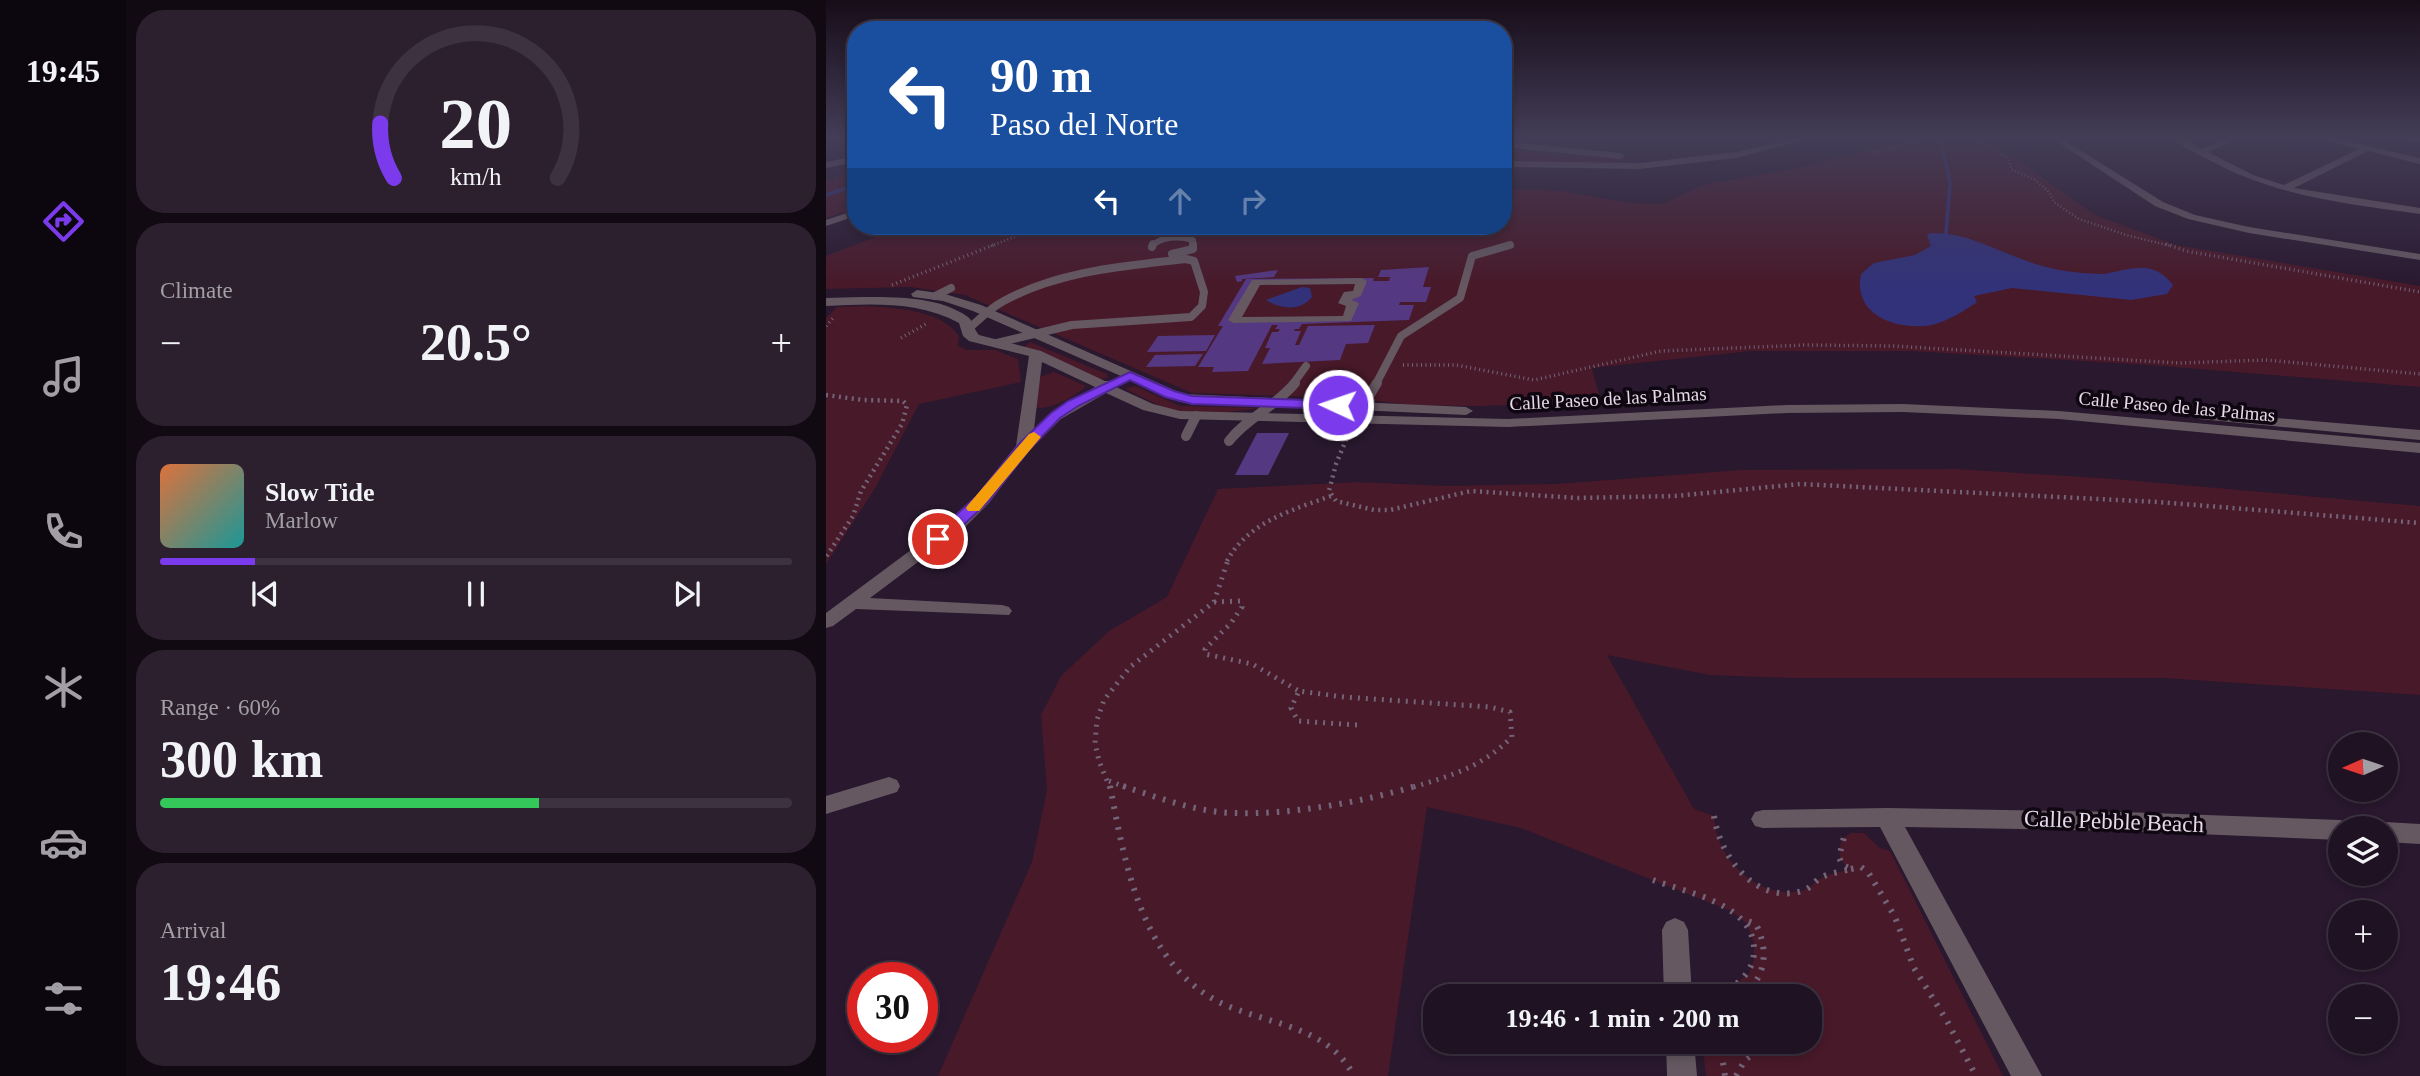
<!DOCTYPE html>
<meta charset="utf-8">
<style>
:root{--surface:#1f1222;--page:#2c202f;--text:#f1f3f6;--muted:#a19ea5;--line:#3c3240;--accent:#7c3aed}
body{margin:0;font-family:"Times New Roman",serif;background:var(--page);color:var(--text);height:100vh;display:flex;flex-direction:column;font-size:26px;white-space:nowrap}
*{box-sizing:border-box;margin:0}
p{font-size:23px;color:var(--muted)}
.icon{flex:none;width:38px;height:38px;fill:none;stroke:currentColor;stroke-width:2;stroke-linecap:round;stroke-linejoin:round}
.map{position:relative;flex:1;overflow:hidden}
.side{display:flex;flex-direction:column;gap:10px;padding:10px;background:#110a13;width:700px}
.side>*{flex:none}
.banner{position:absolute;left:21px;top:21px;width:665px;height:214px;border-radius:28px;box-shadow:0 4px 10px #0003,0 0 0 2px var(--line);background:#1a4fa0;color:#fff;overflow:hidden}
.needle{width:46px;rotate:267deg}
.fabs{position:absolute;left:1502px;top:732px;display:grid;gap:14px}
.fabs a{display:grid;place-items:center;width:70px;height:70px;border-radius:50%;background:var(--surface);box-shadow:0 4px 10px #0003,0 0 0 2px var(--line);font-size:35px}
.speed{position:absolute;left:21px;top:962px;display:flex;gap:14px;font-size:35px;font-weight:700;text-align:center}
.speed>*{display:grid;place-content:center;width:91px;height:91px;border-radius:50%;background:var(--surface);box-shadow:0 4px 10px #0003,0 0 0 2px var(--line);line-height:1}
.speed .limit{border:10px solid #d22;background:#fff;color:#111}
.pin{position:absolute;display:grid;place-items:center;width:60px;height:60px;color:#fff;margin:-30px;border:4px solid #fff;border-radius:50%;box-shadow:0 2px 7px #0007}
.me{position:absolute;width:77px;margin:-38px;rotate:273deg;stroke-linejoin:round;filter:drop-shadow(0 0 5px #0008)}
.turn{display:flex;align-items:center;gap:24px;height:147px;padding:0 28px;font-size:32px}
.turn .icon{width:91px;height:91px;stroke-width:2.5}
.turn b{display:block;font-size:49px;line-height:60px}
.lanes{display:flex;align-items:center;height:66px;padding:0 28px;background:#0003;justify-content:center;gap:35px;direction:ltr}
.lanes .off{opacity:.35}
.big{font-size:52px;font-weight:800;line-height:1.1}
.side .widget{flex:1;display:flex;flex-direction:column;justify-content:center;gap:10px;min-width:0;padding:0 24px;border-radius:28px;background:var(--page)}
.side .dial{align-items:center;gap:0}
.dial svg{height:182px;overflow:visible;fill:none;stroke:var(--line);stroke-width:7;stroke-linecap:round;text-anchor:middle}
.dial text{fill:var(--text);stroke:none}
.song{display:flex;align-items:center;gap:21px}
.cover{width:84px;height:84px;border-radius:10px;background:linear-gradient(135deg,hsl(20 70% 55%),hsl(180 70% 35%))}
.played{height:7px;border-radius:4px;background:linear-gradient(90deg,var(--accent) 15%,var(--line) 15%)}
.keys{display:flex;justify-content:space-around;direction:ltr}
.heat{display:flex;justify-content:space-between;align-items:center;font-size:38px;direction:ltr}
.charge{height:10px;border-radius:5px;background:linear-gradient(90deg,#34c759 60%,var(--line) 0)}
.trip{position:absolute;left:597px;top:984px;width:399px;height:70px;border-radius:28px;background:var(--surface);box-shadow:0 4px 10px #0003,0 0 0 2px var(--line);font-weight:800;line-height:70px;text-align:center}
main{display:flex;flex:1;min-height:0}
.menu{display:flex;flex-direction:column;width:126px;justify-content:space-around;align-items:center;background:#0c070e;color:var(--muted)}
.menu .icon{width:49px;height:49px}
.menu .active{color:var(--accent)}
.menu b{font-size:32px;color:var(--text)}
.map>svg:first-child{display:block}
</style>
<main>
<nav class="menu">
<b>19:45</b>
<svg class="icon active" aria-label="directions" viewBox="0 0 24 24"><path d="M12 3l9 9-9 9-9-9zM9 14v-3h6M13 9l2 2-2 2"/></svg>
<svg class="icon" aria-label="music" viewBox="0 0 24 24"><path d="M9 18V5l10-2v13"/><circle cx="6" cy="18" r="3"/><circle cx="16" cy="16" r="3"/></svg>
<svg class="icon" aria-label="phone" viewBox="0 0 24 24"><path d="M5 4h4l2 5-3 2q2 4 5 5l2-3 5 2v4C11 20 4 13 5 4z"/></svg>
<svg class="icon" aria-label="climate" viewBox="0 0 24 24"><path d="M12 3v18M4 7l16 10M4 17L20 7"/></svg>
<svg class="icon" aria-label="car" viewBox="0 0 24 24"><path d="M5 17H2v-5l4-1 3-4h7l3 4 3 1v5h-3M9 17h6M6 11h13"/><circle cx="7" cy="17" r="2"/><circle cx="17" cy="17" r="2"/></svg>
<svg class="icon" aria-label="filters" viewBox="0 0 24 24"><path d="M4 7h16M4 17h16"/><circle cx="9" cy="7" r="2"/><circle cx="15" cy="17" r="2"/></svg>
</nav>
<section class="side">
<div class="widget dial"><svg viewBox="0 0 100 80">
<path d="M14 69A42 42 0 1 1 86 69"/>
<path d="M14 69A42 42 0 0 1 8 45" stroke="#7c3aed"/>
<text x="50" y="56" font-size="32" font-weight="700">20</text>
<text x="50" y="72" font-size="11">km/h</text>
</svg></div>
<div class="widget"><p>Climate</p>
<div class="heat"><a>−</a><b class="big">20.5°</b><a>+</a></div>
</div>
<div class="widget">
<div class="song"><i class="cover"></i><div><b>Slow Tide</b><p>Marlow</p></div></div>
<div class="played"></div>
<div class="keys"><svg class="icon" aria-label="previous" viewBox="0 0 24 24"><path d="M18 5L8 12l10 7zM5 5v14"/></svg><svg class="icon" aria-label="pause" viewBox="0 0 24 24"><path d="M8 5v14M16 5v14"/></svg><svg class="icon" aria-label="next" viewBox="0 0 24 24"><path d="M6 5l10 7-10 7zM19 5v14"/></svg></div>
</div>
<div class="widget"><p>Range · 60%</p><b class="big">300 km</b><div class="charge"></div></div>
<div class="widget"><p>Arrival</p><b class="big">19:46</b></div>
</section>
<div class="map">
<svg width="1594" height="1076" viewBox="0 0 1594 1076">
<rect width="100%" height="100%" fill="#29182e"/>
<g fill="#481929">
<polygon points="1073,137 1159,137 1269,215 1350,245 1594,286 1594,387 1324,365 1085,351 925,351 766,368 775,403 648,406 585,405 527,398 366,393 139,295 85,287 0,289 0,256 78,226 677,226 677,189 736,191 802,203 837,204 877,185 972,168 1080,140"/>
<polygon points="693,151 793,158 805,160 775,163 687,161"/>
<polygon points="30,172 30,208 0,218 0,180"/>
<path d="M 39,306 C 69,308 115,309 133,336 L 132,346 L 141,350 L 169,350 L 192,359 L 195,382 L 93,404 L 48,490 L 0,564 L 0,318 L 11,307 Z"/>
<polygon points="204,342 281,374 282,378 274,379 198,347"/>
<path d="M 228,372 L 260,386 C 250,396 222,412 208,407 L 212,378 Z"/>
<polygon points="309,386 354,406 435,408 393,413 345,411 301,390 301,388"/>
<path d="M 1130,469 L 1288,479 L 1594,506 L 1594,695 L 1338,678 L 963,678 L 884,675 L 781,655 L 868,809 L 888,816 C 890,860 931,899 975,891 C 984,889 989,880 998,877 C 1006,873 1015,872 1024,869 C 1012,861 1011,852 1017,838 L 1025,833 L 1038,833 L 1054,848 L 1064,851 L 1177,1076 L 880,1076 L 876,1041 L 984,1041 L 984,996 L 891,996 L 923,974 L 928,960 L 928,943 L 921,924 L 905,911 L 695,828 L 601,807 L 562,1076 L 112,1076 L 206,862 L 221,790 L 215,715 L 235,676 L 283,631 L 341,597 L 392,489 L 531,482 L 618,486 L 730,484 L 915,470 Z"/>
</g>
<g fill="#32327a">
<path d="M 1105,233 C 1139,232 1167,249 1198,260 C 1216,267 1236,271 1256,273 C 1264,273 1275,275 1283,273 C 1308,268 1328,260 1347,285 L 1341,294 L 1305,300 L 1186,288 L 1148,296 L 1151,302 C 1138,311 1122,321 1106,325 C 1072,331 1026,316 1035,274 L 1048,263 L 1089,255 L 1105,246 L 1101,235 Z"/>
<path d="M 476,287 L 484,288 L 486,297 C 474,312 454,309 440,300 Z"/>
</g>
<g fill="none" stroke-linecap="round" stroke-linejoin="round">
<g stroke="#32327a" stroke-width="3.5">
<polyline points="1115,137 1124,184 1120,233"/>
<polyline points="0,195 30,185"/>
</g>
</g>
<g fill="#553882" fill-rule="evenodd">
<path d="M 603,267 L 597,287 L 605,287 L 600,302 L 574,302 L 573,305 L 588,305 L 583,320 L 476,324 L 473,329 L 469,329 L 468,331 L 475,331 L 469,345 L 473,345 L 482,326 L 549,325 L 542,343 L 520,344 L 514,360 L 436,364 L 444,348 L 439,348 L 446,332 L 452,332 L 454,329 L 449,329 L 452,325 L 446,325 L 422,371 L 386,372 L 388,367 L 372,367 L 397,326 L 392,326 L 420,279 L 548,278 L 547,281 L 563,281 L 564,277 L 552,277 L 555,270 ZM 536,281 L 531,294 L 518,303 L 527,303 L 521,319 L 408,320 L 430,282 Z"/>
<polygon points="452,270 448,277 416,279 416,281 411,282 409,276"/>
<polygon points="389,335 380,351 321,352 332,336"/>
<polygon points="377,354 369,366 320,367 329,355"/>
<polygon points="431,433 463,433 442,475 409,475"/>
</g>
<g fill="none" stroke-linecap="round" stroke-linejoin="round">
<g stroke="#736477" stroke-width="2.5" stroke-dasharray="1 2.5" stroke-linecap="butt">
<polyline points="883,137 918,137"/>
<polyline points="1148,137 1183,159 1185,169 1209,180 1223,192 1228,202 1253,219 1300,235 1345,246"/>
<polyline points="1046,153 1087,142 1093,137"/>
<polyline points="165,246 216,226"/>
</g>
<g stroke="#736477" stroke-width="3.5" stroke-dasharray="1 3.5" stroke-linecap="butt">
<polyline points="1340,244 1360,251 1594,292"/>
<polyline points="66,285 170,244"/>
<polyline points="0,326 9,316"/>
<polyline points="75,338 100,324"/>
<polyline points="577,365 630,365 708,380 835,351 980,345 1067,346 1353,363 1440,360 1594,374"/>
</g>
<g stroke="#736477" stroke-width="4.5" stroke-dasharray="2 4.5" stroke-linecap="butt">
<polyline points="0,395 37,400 77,401 81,405 76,424 35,491 27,516 0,557"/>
<polyline points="523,433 510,464 503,491 510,501 548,510 564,510 645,491 751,498 849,496 974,484 1332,502 1594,523"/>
<path d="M 401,561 C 422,522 466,510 505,496"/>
</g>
<g stroke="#736477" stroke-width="5" stroke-dasharray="2 6" stroke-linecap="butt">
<polyline points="388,602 414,601 416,607 405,623 379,649 379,654 426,664 473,691"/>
<path d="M 531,725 L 472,721 L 465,708 L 473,691 L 518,697 L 664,707 L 684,712 L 686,737 C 654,768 627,775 584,788"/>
<polyline points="283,781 302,788"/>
<polyline points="284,788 273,761 269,743 271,720 278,700 304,667 388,602 402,560"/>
</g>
<g stroke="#736477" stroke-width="6" stroke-dasharray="2.5 8" stroke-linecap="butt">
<path d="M 284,786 C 299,864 316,966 397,1004 C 444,1025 502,1026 528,1076"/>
<path d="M 297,786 C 333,798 370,812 408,813 C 465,815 536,802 590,786"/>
<path d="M 888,816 C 894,856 929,905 976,891 C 984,889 988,882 994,878 C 1003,873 1015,872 1025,869 L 1016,865 L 1013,857 L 1018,837"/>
<polyline points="1025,869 1035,867 1042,872 1069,917 1088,968 1121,1021 1150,1076"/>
<path d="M 827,880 C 861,893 926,903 928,948 C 929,973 911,985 891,996"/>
<path d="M 918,996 C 940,974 943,952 930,924 L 919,920"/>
<polyline points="894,1042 899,1076"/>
<path d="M 894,1043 C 914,1050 931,1055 949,1041"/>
<polyline points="910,1076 919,1060 930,1052"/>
</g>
<g stroke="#655861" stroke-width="6">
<path d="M 326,246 C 335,236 354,236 367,240 L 367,246"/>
<polyline points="681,246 684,245"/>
</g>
<g stroke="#655861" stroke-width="8">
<polyline points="326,247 327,244"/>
<polyline points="346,254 367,249 367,244"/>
<polyline points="109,296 125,288"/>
<path d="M 142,329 C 153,320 163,309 176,302 C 231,271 298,266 360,259 L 368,261 L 378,292 L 376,306 L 365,317 L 246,325 L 171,343"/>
<polyline points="467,384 480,366"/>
<polyline points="550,384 575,336 634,298 646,256 684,245"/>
</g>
<g stroke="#655861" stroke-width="10">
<polyline points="529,419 551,383"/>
<polyline points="360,436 370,416"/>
<path d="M 403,441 C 421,418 449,407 469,383"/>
</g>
<path fill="#655861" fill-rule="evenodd" d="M 536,278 L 541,281 L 535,296 L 525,300 L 533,303 L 525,321 L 408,323 L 402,320 L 426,280 ZM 529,284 L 527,291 L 518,292 L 512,303 L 520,306 L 517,316 L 416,317 L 434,285 Z"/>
<g fill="#655861" fill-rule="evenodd">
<polygon points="976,137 989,137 910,158 813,169 677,167 677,161 813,163 910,152"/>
<polygon points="1224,137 1233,137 1337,202 1369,215 1423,227 1594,254 1594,260 1423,233 1362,219 1329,206"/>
<path d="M 1345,137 L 1355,137 L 1376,149 L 1404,137 L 1415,137 L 1382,152 L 1427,175 L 1458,185 L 1533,149 L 1489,137 L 1502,137 L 1594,158 L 1594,164 L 1542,151 L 1468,188 L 1594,208 L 1594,214 C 1518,203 1451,197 1381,159 C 1369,153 1355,146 1345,137 Z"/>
<polygon points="677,141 794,153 799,156 794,159 677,147"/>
<polygon points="30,156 30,162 0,168 0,162"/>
<polygon points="30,210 30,216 0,226 0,220"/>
<polygon points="91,290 119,294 155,305 357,394 640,407 647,411 640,415 354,402 147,311 117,301 87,297 85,294"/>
<path d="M 35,297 C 68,297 113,296 142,317 C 148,322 148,330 153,335 L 215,351 L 279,381 L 290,381 L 290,387 L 327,404 L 354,411 L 682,419 L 961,405 L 1077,404 L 1233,411 L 1594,443 L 1594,453 L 1233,419 L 1077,412 L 961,413 L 682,427 L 354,419 L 317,410 L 280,393 L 235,419 L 203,450 L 163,503 L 140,526 L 44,598 L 176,605 L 183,607 L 186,611 L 183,615 L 30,609 L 7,626 L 0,628 L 0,613 L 128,518 L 151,495 L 190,446 L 203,356 L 143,341 L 137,336 L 133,323 C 92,301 46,304 0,306 L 0,298 ZM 216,362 L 269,387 L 225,413 L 208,429 Z"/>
<polygon points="1378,412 1594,430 1594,440 1373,419 1371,416 1373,413"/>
<polygon points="63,777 71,780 74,786 71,792 0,814 0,796"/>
<polygon points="1061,808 1298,812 1514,820 1522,823 1525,828 1514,828 1514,840 1298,831 1079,827 1216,1076 1185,1076 1054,827 937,828 929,826 925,819 929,812 937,810"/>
<polygon points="1559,822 1594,824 1594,844 1559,842 1559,828 1549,828"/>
<polygon points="849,918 858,922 862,930 866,996 838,996 836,930 840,922"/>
<polygon points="840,1041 868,1041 871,1076 841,1076"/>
</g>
<polygon fill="#655861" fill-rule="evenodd" points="1578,137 1594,137 1594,142 1579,139"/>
</g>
<linearGradient id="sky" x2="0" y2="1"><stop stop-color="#170d19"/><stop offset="0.48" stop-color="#433d57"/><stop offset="1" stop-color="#433d57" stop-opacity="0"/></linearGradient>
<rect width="1594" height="287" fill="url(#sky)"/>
<polygon fill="#7c3aed" stroke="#51269a" stroke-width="2" points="304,372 348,391 366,396 512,401 519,405 512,409 366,404 339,397 304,380 252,406 234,418 203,450 162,502 118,543 106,543 104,539 106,536 151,496 193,444 225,413 242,401"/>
<polygon fill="#f59e0b" points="208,432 215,437 153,511 142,511 140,508 142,505 203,434"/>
<g text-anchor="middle" stroke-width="7" stroke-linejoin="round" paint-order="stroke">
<g font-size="19" fill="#e6dae9" stroke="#0e0610">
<text transform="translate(782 398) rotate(-3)" y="7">Calle Paseo de las Palmas</text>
<text transform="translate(1351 406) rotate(5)" y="7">Calle Paseo de las Palmas</text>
</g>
<g font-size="23" fill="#e6dae9" stroke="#0e0610">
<text transform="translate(1288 821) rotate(2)" y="8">Calle Pebble Beach</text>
</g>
</g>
</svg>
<div class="fabs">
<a><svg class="needle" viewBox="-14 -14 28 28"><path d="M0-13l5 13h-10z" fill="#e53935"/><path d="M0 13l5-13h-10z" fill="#a19ea5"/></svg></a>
<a><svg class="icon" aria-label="layers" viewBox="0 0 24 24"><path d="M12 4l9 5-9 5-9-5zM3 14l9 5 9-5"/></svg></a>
<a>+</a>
<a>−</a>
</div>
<div class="speed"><div class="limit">30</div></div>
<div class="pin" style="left:112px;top:539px;background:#d93025"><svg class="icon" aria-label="arrive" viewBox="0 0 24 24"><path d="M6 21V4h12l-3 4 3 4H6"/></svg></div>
<svg class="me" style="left:512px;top:405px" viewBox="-20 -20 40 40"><circle r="17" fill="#7c3aed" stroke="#fff" stroke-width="3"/><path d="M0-11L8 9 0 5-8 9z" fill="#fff"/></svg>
<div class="trip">19:46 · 1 min · 200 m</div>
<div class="banner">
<div class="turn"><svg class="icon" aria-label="left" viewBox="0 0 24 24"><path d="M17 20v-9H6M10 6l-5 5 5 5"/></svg><div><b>90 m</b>Paso del Norte</div></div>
<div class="lanes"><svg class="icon" aria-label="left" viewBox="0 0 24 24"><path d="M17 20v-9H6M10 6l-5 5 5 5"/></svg><svg class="icon off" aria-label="ahead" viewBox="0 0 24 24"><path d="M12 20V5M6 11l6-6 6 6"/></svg><svg class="icon off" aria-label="right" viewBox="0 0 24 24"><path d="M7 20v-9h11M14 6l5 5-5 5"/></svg></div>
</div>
</div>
</main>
